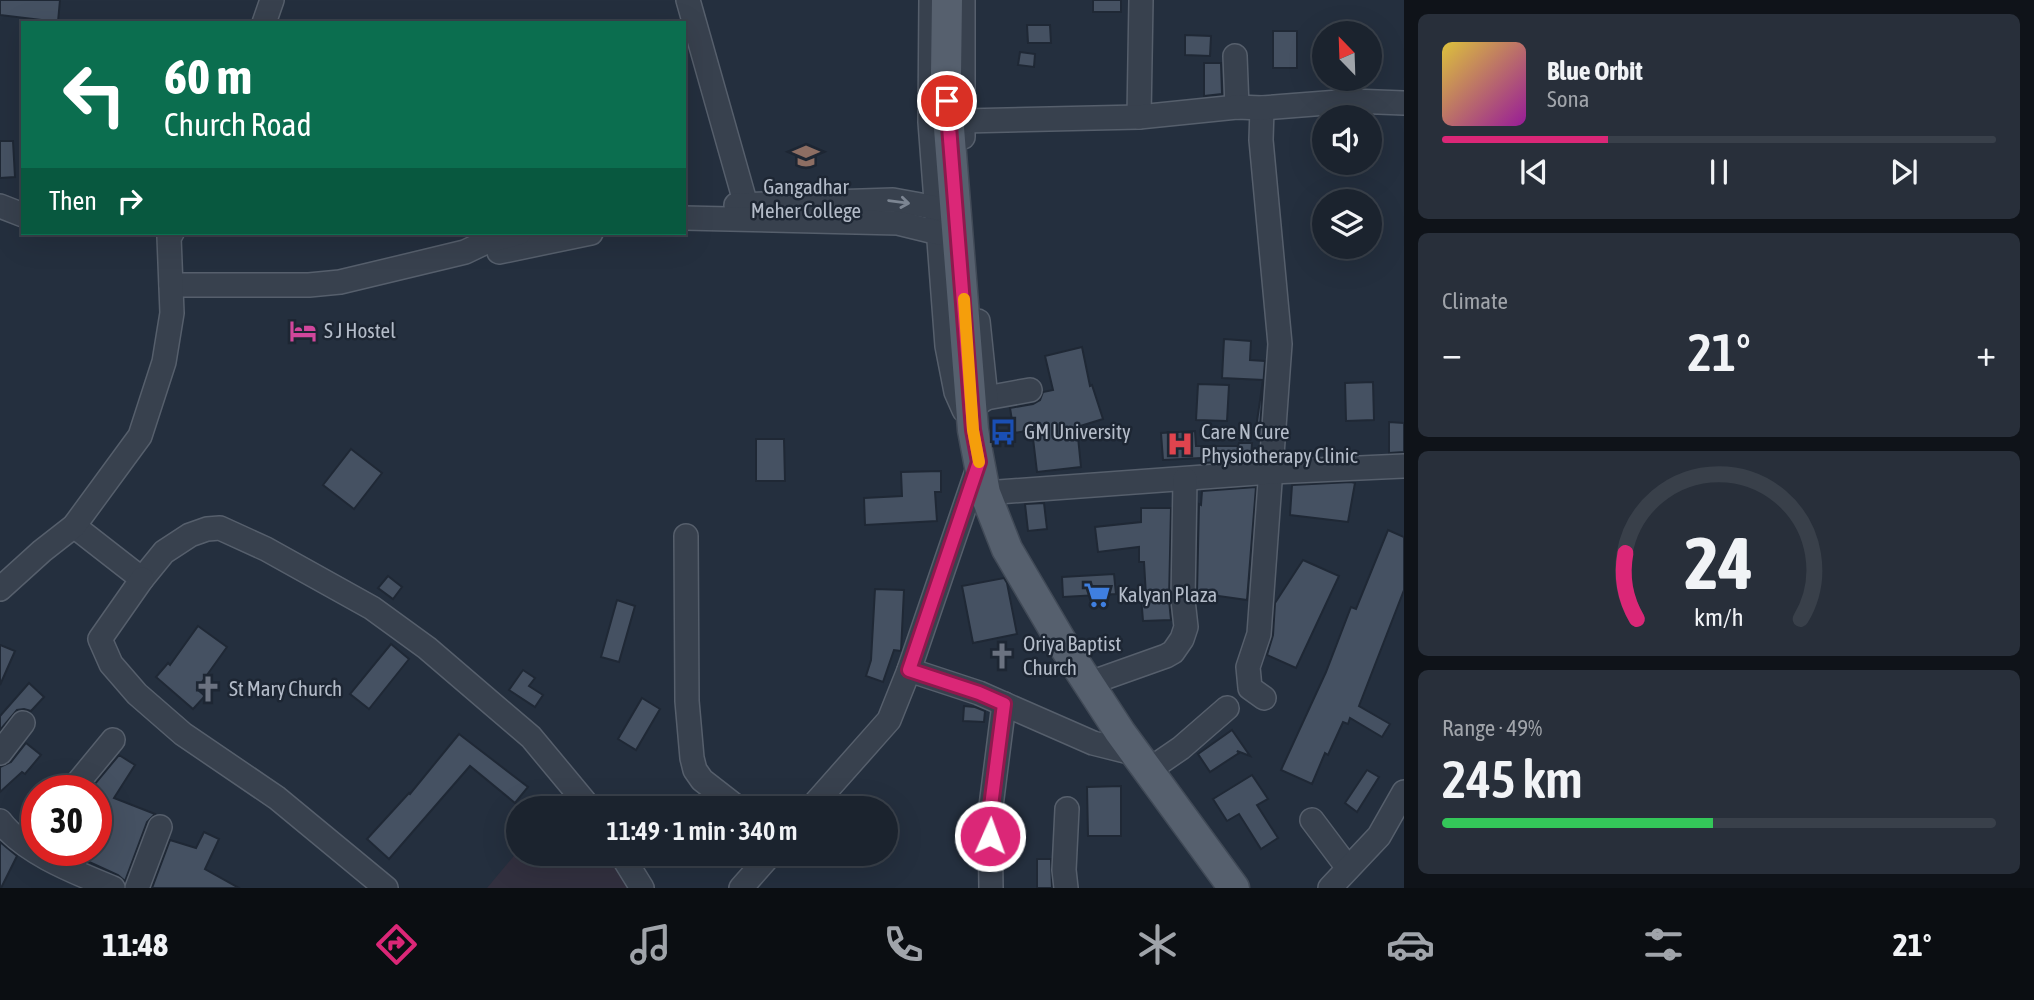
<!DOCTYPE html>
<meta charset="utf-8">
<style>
:root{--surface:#1b232e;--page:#282f3a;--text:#f1f3f6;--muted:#a0a4aa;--line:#39404a;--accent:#db2777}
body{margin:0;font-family:"Asap Condensed",sans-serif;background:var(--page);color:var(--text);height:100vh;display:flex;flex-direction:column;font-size:26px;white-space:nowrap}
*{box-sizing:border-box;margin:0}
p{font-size:23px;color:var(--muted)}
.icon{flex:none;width:38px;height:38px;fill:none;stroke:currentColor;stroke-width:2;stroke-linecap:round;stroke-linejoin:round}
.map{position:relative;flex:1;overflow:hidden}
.details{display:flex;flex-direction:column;gap:14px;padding:14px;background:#0f1319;width:630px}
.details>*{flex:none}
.top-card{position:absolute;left:21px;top:21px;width:665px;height:214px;border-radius:0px;box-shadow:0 7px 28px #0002,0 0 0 2px var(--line);background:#0b6e4f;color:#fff;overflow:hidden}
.needle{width:46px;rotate:337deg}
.fabs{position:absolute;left:1312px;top:21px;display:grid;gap:14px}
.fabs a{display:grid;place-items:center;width:70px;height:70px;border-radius:50%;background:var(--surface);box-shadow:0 7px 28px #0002,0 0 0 2px var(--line);font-size:35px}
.speed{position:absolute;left:21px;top:775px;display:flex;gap:14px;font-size:35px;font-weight:700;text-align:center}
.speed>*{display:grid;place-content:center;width:91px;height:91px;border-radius:50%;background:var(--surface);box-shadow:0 7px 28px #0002,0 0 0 2px var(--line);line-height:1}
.speed .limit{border:10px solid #d22;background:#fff;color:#111}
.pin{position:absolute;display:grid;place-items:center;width:60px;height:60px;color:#fff;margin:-30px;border:4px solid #fff;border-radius:50%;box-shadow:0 2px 7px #0007}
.me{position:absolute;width:77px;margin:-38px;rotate:2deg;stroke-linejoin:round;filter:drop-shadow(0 0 5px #0008)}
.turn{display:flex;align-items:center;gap:24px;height:147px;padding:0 28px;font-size:32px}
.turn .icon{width:91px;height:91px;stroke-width:2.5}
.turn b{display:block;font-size:49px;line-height:60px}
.then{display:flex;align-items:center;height:66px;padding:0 28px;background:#0003;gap:14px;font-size:26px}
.big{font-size:52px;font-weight:600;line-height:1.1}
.details .card{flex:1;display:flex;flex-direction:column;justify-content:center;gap:10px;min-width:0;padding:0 24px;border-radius:10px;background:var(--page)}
.details .dial{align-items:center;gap:0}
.dial svg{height:182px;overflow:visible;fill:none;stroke:var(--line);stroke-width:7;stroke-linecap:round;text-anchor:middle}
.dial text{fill:var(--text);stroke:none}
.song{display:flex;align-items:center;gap:21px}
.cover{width:84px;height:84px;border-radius:10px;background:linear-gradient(135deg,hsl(50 70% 55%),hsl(300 70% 35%))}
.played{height:7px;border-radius:4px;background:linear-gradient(90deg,var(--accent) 30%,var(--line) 30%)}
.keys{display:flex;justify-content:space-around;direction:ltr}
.heat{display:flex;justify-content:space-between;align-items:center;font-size:38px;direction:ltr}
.charge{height:10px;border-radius:5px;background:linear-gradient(90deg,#34c759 49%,var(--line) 0)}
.trip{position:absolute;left:506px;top:796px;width:392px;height:70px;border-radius:35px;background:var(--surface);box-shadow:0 7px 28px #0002,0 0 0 2px var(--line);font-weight:600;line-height:70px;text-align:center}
.tabs{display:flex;height:112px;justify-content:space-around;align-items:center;background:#0b0e12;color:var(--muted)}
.tabs .icon{width:49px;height:49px}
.tabs .active{color:var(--accent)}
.tabs b{font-size:32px;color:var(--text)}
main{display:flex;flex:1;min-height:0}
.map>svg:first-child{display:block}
</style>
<main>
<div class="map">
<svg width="1404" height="888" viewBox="0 0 1404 888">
<rect width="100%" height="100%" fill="#242f3e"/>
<polygon fill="#32303f" points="518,851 518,854 615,854 637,888 487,888"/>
<g fill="#455162" stroke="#1f2835" stroke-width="2">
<polygon points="0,0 60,0 58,22 0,15"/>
<rect x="1093" y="0" width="28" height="12"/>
<polygon points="1027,25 1050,25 1051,43 1028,43"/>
<rect x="1273" y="31" width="24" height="37"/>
<polygon points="1185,35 1211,36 1210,56 1185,55"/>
<polygon points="1020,52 1035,54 1034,67 1018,65"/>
<polygon points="1204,63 1221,63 1222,94 1204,96"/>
<polygon points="0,141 13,141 15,177 0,178"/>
<polygon points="1224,339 1251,341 1250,360 1265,361 1260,428 1256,428 1263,380 1222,378"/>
<polygon points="1082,347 1090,386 1092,385 1103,419 1077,427 1081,467 1037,472 1032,430 1014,433 1010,408 1033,404 1040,400 1043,392 1053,390 1045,356"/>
<polygon points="1373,382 1374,420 1346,421 1345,383"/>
<polygon points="1198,384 1229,385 1227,421 1196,420"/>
<polygon points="1389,422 1404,423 1404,452 1389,453"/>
<polygon points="1195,431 1196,446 1238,446 1239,443 1252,443 1251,459 1204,463 1201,463 1201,458 1163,460 1161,433"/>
<polygon points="756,439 784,439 785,481 756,481"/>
<polygon points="351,449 382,473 354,509 323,485"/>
<polygon points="941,471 941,492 935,492 937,521 865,525 864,498 902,496 901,472"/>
<polygon points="1351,482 1355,483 1348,522 1290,515 1292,485"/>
<polygon points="1256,487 1247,600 1197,593 1199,504 1201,505 1202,491"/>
<polygon points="1044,503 1047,529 1028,531 1025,504"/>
<polygon points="1141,508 1171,508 1169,600 1171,620 1143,621 1141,596 1146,596 1144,562 1139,562 1139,547 1098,552 1095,527 1141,522"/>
<polygon points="1388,530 1404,537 1404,590 1359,706 1390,724 1382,737 1350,718 1348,724 1343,722 1328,755 1325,753 1312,784 1281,770 1326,672 1351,607 1356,609"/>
<polygon points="1303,560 1339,576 1296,668 1267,655 1273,635 1275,603"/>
<polygon points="1114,574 1116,594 1063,597 1062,577"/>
<polygon points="388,576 402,587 393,599 378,588"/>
<polygon points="1004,578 1007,583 1017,634 973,643 962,586"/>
<polygon points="875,589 904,590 901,651 894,650 883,682 866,676 871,660"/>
<polygon points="617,600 635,606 619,662 601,657"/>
<polygon points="198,626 227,647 197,689 205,696 193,709 156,677 168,663 170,665"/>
<polygon points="391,644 409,659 369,709 350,694"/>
<polygon points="0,645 15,651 0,685"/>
<polygon points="523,670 535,678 529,686 543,695 535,707 509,690"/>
<polygon points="29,683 44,697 31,711 24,709 17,710 0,730 0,716"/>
<polygon points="642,698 660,709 636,750 618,739"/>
<polygon points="964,706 975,707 985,711 984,722 963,721"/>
<polygon points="1232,730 1250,756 1237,751 1239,753 1210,772 1198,754"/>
<polygon points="459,734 528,787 515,803 470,766 389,859 367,839 409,793 410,794"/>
<polygon points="26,743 41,755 25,774 22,772 0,792 0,767 11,762"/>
<polygon points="119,755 135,765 114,798 155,814 147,822 125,881 118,875 63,850 96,850 96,791 89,791"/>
<polygon points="1367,770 1379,777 1357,812 1345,803"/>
<polygon points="1252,775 1268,799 1257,805 1278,838 1261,849 1239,814 1227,821 1213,799"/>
<polygon points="1121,786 1121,836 1088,836 1087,787"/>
<polygon points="204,832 219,839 205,869 239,888 152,888 170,840 196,848"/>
<polygon points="0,842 17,856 1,888 0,888"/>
<polygon points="1037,859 1051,859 1052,888 1037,888"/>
</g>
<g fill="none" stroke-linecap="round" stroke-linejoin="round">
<g stroke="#565f6c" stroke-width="26">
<g id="minor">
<polyline points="688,0 746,205"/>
<polyline points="931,0 930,122 947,346 956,392 964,410"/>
<polyline points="963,0 963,137"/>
<polyline points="264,23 272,0"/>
<polyline points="1235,56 1237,107"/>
<polyline points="1262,108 1261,140 1280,344 1259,634 1248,667 1250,688 1264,698"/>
<polyline points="1139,117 1141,0"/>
<polyline points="963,121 1139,117 1237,107 1262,108 1352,101 1404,103"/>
<polyline points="736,205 893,200 937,208"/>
<polyline points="0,206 23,215"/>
<polyline points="684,218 898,223 939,233"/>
<polyline points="499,252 591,233"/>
<polyline points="171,285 309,285 340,282 465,252 486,242 519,233"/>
<polyline points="986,398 1030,390"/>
<polyline points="972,408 986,398 978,321"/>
<polyline points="985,493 1272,472 1404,466"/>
<polyline points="74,526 142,579 164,552 190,535 207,529 220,528 266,549 372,608 427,648 531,737 590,808"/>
<polyline points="686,536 687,701 692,758 695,770 702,780 738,808"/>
<polyline points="142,579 100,639 111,664 137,694 183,734 277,798 386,888"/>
<polyline points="0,589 42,551 74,526 140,436 164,362 172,313 169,237 172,233"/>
<polyline points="909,670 979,693 1093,743 1137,754"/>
<polyline points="1090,683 1166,656 1173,652 1182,639 1186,627 1183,600 1185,479"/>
<polyline points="0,753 23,723"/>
<polyline points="1149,770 1181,748 1227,708"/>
<polyline points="71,791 113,740"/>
<polyline points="811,808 889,720 909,670 979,465"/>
<polyline points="1312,820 1348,868"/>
<path d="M 0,821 C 24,853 77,873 113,888"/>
<polyline points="621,854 642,888"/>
<polyline points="137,888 160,827"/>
<polyline points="741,888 771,854"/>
<polyline points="991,888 990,814 1004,704"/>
<polyline points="1066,888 1064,870 1067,809"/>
<polyline points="1330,888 1379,836 1404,792"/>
</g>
</g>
<g stroke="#414a57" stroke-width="33">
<polyline id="major" points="947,0 946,74 949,128 973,430 985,493 1007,549 1064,646 1120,732 1234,888"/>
</g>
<use href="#minor" stroke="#38414e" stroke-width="23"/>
<use href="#major" stroke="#56606e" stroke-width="30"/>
</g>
<defs><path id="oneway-shaft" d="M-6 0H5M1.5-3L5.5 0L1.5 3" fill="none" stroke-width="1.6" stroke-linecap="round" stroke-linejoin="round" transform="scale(1.75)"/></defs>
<use stroke="#7c8592" href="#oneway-shaft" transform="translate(899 202) rotate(8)"/>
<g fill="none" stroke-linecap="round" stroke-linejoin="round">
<g stroke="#8e194d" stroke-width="18">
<polyline id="route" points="947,101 973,430 979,462 909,670 979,693 1004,704 990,814 990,836"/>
</g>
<use href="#route" stroke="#db2777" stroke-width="12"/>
<polyline stroke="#f59e0b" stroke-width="12" points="964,299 973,430 979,462"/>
</g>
<defs>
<g id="university-bare" transform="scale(2.1)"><path d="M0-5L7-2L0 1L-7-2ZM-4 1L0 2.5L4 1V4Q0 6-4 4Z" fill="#8d6e63" stroke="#1d2633" stroke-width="2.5" paint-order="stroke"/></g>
<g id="hotel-bare" transform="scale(2.1)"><path d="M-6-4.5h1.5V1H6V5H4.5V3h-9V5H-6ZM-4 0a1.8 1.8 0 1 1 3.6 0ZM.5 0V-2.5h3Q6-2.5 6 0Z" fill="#d1479c" stroke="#1d2633" stroke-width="2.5" paint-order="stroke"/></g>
<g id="bus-bare" transform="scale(2.1)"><path d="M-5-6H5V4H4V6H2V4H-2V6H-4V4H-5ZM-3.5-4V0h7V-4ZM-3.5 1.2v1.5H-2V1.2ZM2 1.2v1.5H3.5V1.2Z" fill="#1a4fb4" stroke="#1d2633" stroke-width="2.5" paint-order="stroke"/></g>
<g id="hospital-bare" transform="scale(2.1)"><path d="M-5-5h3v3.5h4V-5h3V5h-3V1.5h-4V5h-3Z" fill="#e0444e" stroke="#1d2633" stroke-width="2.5" paint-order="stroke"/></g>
<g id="supermarket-bare" transform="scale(2.1)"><path d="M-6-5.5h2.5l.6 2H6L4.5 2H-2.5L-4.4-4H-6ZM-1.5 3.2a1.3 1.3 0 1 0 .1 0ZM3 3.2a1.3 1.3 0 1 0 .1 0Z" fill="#3f7fe0" stroke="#1d2633" stroke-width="2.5" paint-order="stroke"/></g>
<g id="church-bare" transform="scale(2.1)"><path d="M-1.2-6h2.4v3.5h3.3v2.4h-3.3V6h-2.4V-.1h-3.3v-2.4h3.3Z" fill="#6b7280" stroke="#1d2633" stroke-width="2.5" paint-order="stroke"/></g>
</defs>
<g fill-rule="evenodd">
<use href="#university-bare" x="806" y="156"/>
<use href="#hotel-bare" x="303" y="331"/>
<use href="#bus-bare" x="1003" y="432"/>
<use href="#hospital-bare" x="1180" y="444"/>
<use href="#supermarket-bare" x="1097" y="595"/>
<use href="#church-bare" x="1002" y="656"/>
<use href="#church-bare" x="208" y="689"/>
</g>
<g text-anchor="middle" stroke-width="5" stroke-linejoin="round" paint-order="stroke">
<g font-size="21" fill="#b4bcc9" stroke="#1d2633" text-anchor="start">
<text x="806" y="194" text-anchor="middle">Gangadhar<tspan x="806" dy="24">Meher College</tspan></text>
<text x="324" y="338">S J Hostel</text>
<text x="1024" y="439">GM University</text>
<text x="1201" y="439">Care N Cure<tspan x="1201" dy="24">Physiotherapy Clinic</tspan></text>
<text x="1118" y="602">Kalyan Plaza</text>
<text x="1023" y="651">Oriya Baptist<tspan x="1023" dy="24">Church</tspan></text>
<text x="229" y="696">St Mary Church</text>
</g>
</g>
</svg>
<div class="fabs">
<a><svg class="needle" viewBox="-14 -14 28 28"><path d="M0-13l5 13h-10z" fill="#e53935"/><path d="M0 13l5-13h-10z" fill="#a0a4aa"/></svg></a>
<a><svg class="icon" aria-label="sound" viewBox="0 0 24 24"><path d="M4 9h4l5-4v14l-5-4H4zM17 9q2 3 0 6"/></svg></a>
<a><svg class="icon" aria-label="layers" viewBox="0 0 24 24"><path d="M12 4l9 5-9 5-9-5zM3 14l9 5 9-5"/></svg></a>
</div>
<div class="speed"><div class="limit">30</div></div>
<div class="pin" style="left:947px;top:101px;background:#d93025"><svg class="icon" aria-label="arrive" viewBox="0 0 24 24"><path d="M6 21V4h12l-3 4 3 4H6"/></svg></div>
<svg class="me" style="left:990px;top:836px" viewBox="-20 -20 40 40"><circle r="17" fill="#db2777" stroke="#fff" stroke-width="3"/><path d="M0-11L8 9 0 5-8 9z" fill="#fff"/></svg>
<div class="trip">11:49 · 1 min · 340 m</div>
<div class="top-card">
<div class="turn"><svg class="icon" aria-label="left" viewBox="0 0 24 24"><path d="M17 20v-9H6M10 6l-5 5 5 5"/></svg><div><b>60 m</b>Church Road</div></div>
<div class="then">Then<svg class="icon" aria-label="right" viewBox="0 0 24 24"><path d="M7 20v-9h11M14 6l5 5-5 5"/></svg></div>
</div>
</div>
<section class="details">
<div class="card">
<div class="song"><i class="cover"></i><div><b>Blue Orbit</b><p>Sona</p></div></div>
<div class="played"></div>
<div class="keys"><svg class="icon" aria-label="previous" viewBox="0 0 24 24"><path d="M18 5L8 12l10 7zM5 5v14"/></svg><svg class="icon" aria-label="pause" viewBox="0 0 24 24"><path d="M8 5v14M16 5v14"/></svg><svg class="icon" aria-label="next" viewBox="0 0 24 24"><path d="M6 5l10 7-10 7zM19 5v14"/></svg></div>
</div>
<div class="card"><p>Climate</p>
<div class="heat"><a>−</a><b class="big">21°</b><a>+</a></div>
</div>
<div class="card dial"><svg viewBox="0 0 100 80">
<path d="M14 69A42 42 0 1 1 86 69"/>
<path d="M14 69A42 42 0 0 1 9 40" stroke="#db2777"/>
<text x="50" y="56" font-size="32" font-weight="700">24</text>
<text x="50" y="72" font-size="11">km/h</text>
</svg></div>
<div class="card"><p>Range · 49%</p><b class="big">245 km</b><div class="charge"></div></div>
</section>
</main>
<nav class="tabs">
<b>11:48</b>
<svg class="icon active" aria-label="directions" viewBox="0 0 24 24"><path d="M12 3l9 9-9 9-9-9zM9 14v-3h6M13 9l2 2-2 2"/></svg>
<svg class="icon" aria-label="music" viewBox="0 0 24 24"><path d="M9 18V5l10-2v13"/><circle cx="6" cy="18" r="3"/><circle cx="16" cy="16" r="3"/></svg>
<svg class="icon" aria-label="phone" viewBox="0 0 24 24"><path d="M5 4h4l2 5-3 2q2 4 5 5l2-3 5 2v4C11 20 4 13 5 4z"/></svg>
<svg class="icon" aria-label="climate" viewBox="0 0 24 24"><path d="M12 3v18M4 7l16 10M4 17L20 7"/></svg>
<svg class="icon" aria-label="car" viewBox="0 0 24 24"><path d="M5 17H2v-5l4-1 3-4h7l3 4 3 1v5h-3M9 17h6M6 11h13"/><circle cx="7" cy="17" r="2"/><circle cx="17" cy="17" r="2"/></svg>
<svg class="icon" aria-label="filters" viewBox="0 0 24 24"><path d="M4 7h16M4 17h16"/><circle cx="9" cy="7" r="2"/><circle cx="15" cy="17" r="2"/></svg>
<b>21°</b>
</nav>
